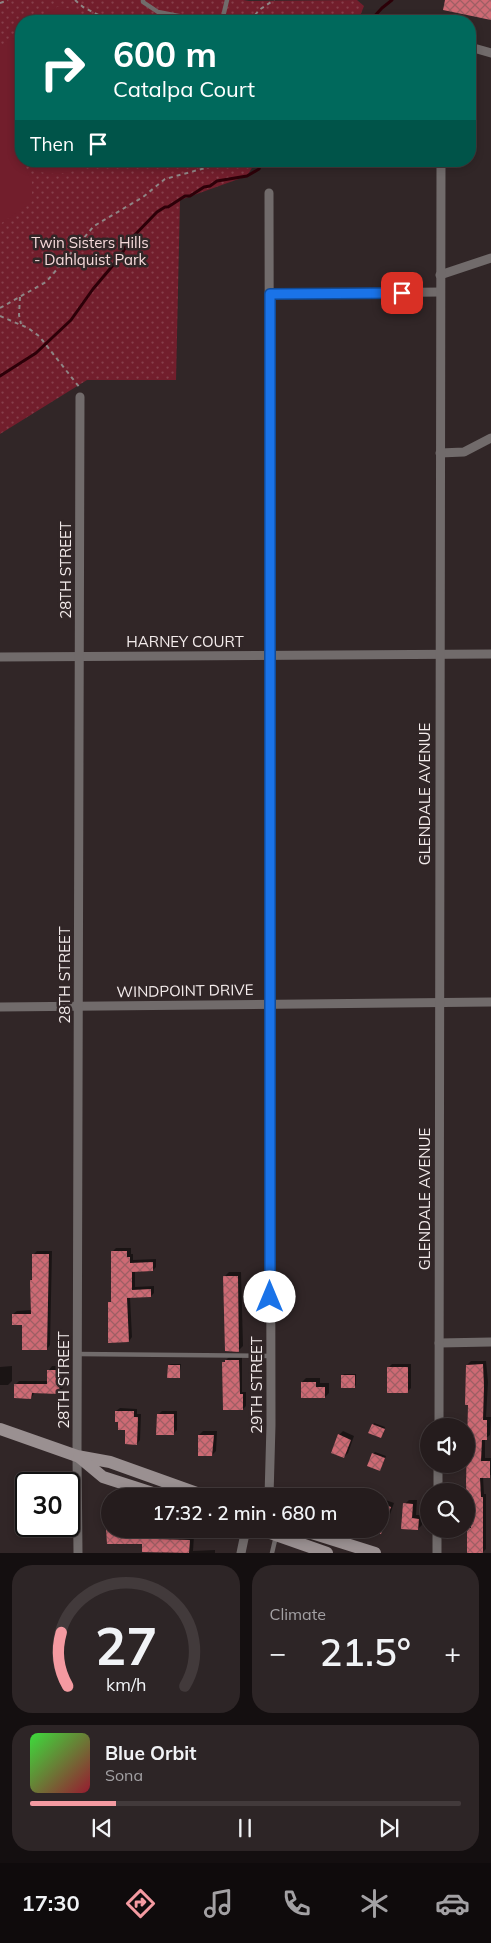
<!DOCTYPE html>
<meta charset="utf-8">
<style>
:root{--surface:#251c1d;--page:#2d2526;--text:#f1f3f6;--muted:#a3a1a4;--line:#423a3b;--accent:#f49aa1}
body{margin:0;font-family:Mulish,sans-serif;background:var(--page);color:var(--text);height:100vh;display:flex;flex-direction:column;font-size:19px;white-space:nowrap}
*{box-sizing:border-box;margin:0}
p{font-size:16px;color:var(--muted)}
.icon{flex:none;width:28px;height:28px;fill:none;stroke:currentColor;stroke-width:2;stroke-linecap:round;stroke-linejoin:round}
.map{position:relative;height:1553px;overflow:hidden}
.drawer{display:flex;flex-direction:column;gap:12px;padding:12px;background:#140f10;flex:1}
.drawer>*{flex:none}
.banner{position:absolute;left:15px;top:15px;width:461px;height:152px;border-radius:20px;box-shadow:0 2px 8px #0003,0 0 0 1px var(--line);background:#00695c;color:#fff;overflow:hidden}
.buttons{position:absolute;left:420px;top:1418px;display:grid;gap:10px}
.buttons a{display:grid;place-items:center;width:55px;height:55px;border-radius:50%;background:var(--surface);box-shadow:0 2px 8px #0003,0 0 0 1px var(--line);font-size:25px}
.speed{position:absolute;left:15px;top:1472px;display:flex;gap:10px;font-size:25px;font-weight:700;text-align:center}
.speed>*{display:grid;place-content:center;width:65px;height:65px;border-radius:50%;background:var(--surface);box-shadow:0 2px 8px #0003,0 0 0 1px var(--line);line-height:1}
.speed .limit{border:2px solid #111;border-radius:8px;background:#fff;color:#111}
.pin{position:absolute;display:grid;place-items:center;width:42px;height:42px;color:#fff;margin:-21px;border-radius:10px;box-shadow:0 2px 8px #0006}
.me{position:absolute;width:55px;margin:-28px;rotate:0deg;stroke-linejoin:round;filter:drop-shadow(0 0 4px #0008)}
.turn{display:flex;align-items:center;gap:18px;height:105px;padding:0 15px;font-size:22px}
.turn .icon{width:65px;height:65px;stroke-width:2.5}
.turn b{display:block;font-size:35px;line-height:42px}
.then{display:flex;align-items:center;height:48px;padding:0 15px;background:#0003;gap:10px;font-size:19px}
.big{font-size:38px;font-weight:600;line-height:1.1}
.drawer .card{flex:1;display:flex;flex-direction:column;justify-content:center;gap:8px;min-width:0;padding:0 18px;border-radius:20px;background:var(--page)}
.drawer .dial{align-items:center;gap:0}
.dial svg{height:130px;overflow:visible;fill:none;stroke:var(--line);stroke-width:7;stroke-linecap:round;text-anchor:middle}
.dial text{fill:var(--text);stroke:none}
.song{display:flex;align-items:center;gap:15px}
.cover{width:60px;height:60px;border-radius:8px;background:linear-gradient(135deg,hsl(120 70% 55%),hsl(350 70% 35%))}
.played{height:5px;border-radius:2px;background:linear-gradient(90deg,var(--accent) 20%,var(--line) 20%)}
.keys{display:flex;justify-content:space-around;direction:ltr}
.heat{display:flex;justify-content:space-between;align-items:center;font-size:28px;direction:ltr}
.drawer .tiles{flex:1;display:grid;gap:12px;grid-template-columns:1fr 1fr}
.card:last-child{grid-column:span 2}
.trip{position:absolute;left:101px;top:1488px;width:288px;height:50px;border-radius:25px;background:var(--surface);box-shadow:0 2px 8px #0003,0 0 0 1px var(--line);font-weight:600;line-height:50px;text-align:center}
.dock{display:flex;height:80px;justify-content:space-around;align-items:center;background:#0f0b0c;color:var(--muted)}
.dock .icon{width:35px;height:35px}
.dock .current{color:var(--accent)}
.dock b{font-size:22px;color:var(--text)}
.map>svg:first-child{display:block}
</style>
<div class="map">
<svg width="491" height="1553" viewBox="0 0 491 1553">
<defs>
<pattern id="park-dots" width="8" height="8" patternUnits="userSpaceOnUse" patternTransform="scale(1.25)"><rect width="8" height="8" fill="#721e2c"/><path d="M2 2h.1M6 6h.1" fill="none" stroke="#873f4b" stroke-width="1.8" stroke-linecap="round"/></pattern>
<pattern id="building-cross-hatch" width="8" height="8" patternUnits="userSpaceOnUse" patternTransform="scale(1.25)"><rect width="8" height="8" fill="#ce6a74"/><path d="M0 0l8 8M0 8l8-8" fill="none" stroke="#9f5e64"/></pattern>
</defs>
<rect width="100%" height="100%" fill="#312627"/>
<polygon fill="url(#park-dots)" points="0,0 243,0 249,1 357,0 364,6 358,21 21,21 21,161 256,161 247,176 180,200 176,380 87,380 0,434"/>
<g fill="#721e2c">
<path d="M 57,7 C 70,7 75,10 81,21 L 38,21 Z"/>
<path d="M 21,33 L 21,161 L 97,161 C 81,170 59,177 41,172 C 35,171 29,165 23,162 L 32,183 L 32,202 L 0,224 L 0,48 Z"/>
</g>
<g fill="#0007">
<polygon points="116,1248 131,1248 131,1254 133,1254 133,1260 156,1259 156,1267 153,1270 135,1271 135,1287 154,1286 154,1293 151,1296 130,1297 132,1337 129,1341 110,1303 113,1300 112,1252"/>
<polygon points="37,1251 52,1251 50,1345 47,1349 13,1314 17,1311 32,1310 31,1280 33,1278 34,1254"/>
<polygon points="229,1272 241,1272 243,1346 239,1350 225,1276"/>
<polygon points="229,1357 242,1357 242,1392 246,1392 246,1406 243,1409 224,1362"/>
<polygon points="471,1361 486,1361 488,1382 486,1417 491,1417 490,1435 485,1439 485,1458 491,1458 491,1475 483,1477 484,1494 486,1494 486,1549 482,1553 468,1553 468,1529 473,1524 467,1365"/>
<polygon points="171,1364 181,1364 179,1377 169,1365"/>
<polygon points="392,1364 411,1364 411,1388 407,1392 388,1368"/>
<polygon points="12,1366 12,1381 8,1385 0,1385 0,1367"/>
<polygon points="52,1366 61,1366 61,1372 64,1372 63,1388 59,1392 35,1392 31,1398 15,1385 19,1381 48,1381 49,1370"/>
<polygon points="344,1374 356,1374 356,1385 354,1387 342,1376"/>
<polygon points="306,1378 320,1378 320,1383 329,1383 329,1393 325,1397 302,1382"/>
<polygon points="120,1408 137,1409 137,1414 141,1414 140,1440 137,1444 116,1411"/>
<polygon points="162,1411 177,1411 177,1430 173,1434 158,1415"/>
<polygon points="374,1423 385,1427 383,1435 373,1425"/>
<polygon points="203,1431 217,1431 216,1451 212,1455 199,1435"/>
<polygon points="343,1431 354,1436 348,1453 344,1457 339,1435"/>
<polygon points="375,1452 386,1456 381,1468 373,1454"/>
<polygon points="364,1492 376,1496 359,1496"/>
<polygon points="380,1498 394,1503 388,1520 384,1524 380,1522"/>
<polygon points="409,1500 417,1500 416,1515 422,1515 422,1525 418,1529 402,1528 405,1504"/>
<polygon points="110,1522 110,1529 160,1529 160,1535 194,1536 193,1551 215,1550 215,1553 162,1553 162,1550 143,1543 108,1543 108,1525"/>
</g>
<g fill="none" stroke-linecap="round" stroke-linejoin="round">
<g stroke="#2c0008" stroke-width="3">
<polyline points="370,21 382,8 392,0"/>
<polyline points="0,376 36,353 71,320 93,289 120,257 129,241 157,212 165,207 168,207 185,196 190,196 204,187 210,186 217,181 247,176 259,169 262,161"/>
</g>
</g>
<g fill="url(#building-cross-hatch)">
<polygon points="445,0 491,0 491,20 443,10"/>
<polygon points="111,1251 127,1251 127,1257 130,1257 130,1263 153,1262 153,1271 132,1272 132,1290 151,1289 151,1297 127,1298 129,1342 108,1343 108,1302 111,1302"/>
<polygon points="32,1254 49,1254 47,1350 22,1350 22,1325 12,1325 12,1314 31,1314 30,1280 32,1280"/>
<polygon points="223,1276 238,1276 239,1352 225,1351"/>
<polygon points="225,1360 239,1360 240,1394 243,1394 243,1410 223,1410 222,1362 225,1362"/>
<polygon points="483,1364 484,1386 483,1420 487,1420 487,1440 482,1440 481,1461 490,1461 490,1478 480,1478 481,1497 483,1497 483,1553 467,1553 467,1528 471,1528 471,1505 467,1505 466,1483 468,1405 465,1405 466,1365"/>
<polygon points="168,1365 180,1365 180,1378 167,1378"/>
<rect x="387" y="1367" width="21" height="26"/>
<polygon points="47,1370 58,1370 58,1375 60,1375 59,1394 32,1393 31,1399 14,1398 14,1384 47,1384"/>
<rect x="341" y="1375" width="14" height="13"/>
<polygon points="301,1382 316,1382 316,1387 325,1387 325,1398 301,1398"/>
<polygon points="115,1411 134,1411 134,1417 138,1417 137,1445 125,1444 125,1430 118,1430 118,1422 115,1422"/>
<polygon points="157,1414 174,1414 174,1435 156,1435"/>
<polygon points="372,1424 385,1429 381,1438 368,1433"/>
<polygon points="338,1434 351,1440 344,1458 331,1453"/>
<polygon points="198,1435 214,1435 212,1456 198,1456"/>
<polygon points="372,1453 385,1458 380,1471 367,1466"/>
<polygon points="380,1503 391,1507 381,1534 380,1534"/>
<polygon points="403,1503 413,1504 412,1518 419,1519 418,1530 401,1529"/>
<polygon points="106,1529 156,1529 156,1539 190,1540 189,1553 142,1552 142,1544 107,1544"/>
</g>
<g fill="none" stroke-linecap="round" stroke-linejoin="round">
<g stroke="#8e8585" stroke-width="2" stroke-dasharray="4 4" stroke-linecap="butt">
<polyline points="75,0 83,7 110,21"/>
<polyline points="0,3 8,0"/>
<polyline points="254,21 252,19 259,10 274,0"/>
<polyline points="20,297 19,315 21,324"/>
<polyline points="0,308 46,282 94,226 143,197 165,179 231,161"/>
<polyline points="0,316 28,328 39,336 80,388"/>
<polyline points="218,1529 235,1535"/>
</g>
<g stroke="#716b6b" stroke-width="4.5">
<polyline points="143,0 143,2 158,12 204,21"/>
<polyline points="222,21 227,0"/>
<polyline points="78,1354 270,1356"/>
<polyline points="272,1553 276,1536"/>
</g>
<g stroke="#716b6b" stroke-width="9">
<polyline points="470,47 491,53"/>
<polyline points="440,275 491,258"/>
<polyline points="270,294 440,292"/>
<polyline points="440,453 464,452 491,438"/>
<polyline points="0,657 491,654"/>
<polyline points="0,1007 491,1002"/>
<polyline points="439,1343 491,1342"/>
<polyline points="439,1426 441,161"/>
<polyline points="438,1491 438,1464"/>
<polyline points="269,1496 271,1425 269,193"/>
<polyline points="78,1553 77,1456 80,397"/>
<polyline points="241,1553 246,1529"/>
<polyline points="437,1553 437,1529"/>
</g>
<g stroke="#9a9091" stroke-width="12">
<polyline points="0,1429 77,1456 110,1462 205,1496"/>
<polyline points="79,1457 103,1477 162,1496"/>
<polyline points="259,1529 327,1553"/>
<polyline points="299,1529 375,1553"/>
</g>
</g>
<g fill="none" stroke-linecap="round" stroke-linejoin="round">
<g stroke="#114b97" stroke-width="12">
<polyline id="route" points="270,1297 270,294 402,293"/>
</g>
<use href="#route" stroke="#1a73e8" stroke-width="9"/>
</g>
<g text-anchor="middle" stroke-width="5" stroke-linejoin="round" paint-order="stroke">
<g font-size="15" fill="#f5d9da" stroke="#312627">
<text x="90" y="248">Twin Sisters Hills<tspan x="90" dy="17">- Dahlquist Park</tspan></text>
</g>
<g font-size="15" fill="#f4ecec" stroke="#312627">
<text transform="translate(66 570) rotate(-90)" y="5">28TH STREET</text>
<text x="185" y="647">HARNEY COURT</text>
<text transform="translate(425 794) rotate(-90)" y="5">GLENDALE AVENUE</text>
<text transform="translate(65 975) rotate(-90)" y="5">28TH STREET</text>
<text transform="translate(185 991) rotate(-1)" y="5">WINDPOINT DRIVE</text>
<text transform="translate(425 1199) rotate(-90)" y="5">GLENDALE AVENUE</text>
<text transform="translate(64 1380) rotate(-90)" y="5">28TH STREET</text>
<text transform="translate(257 1385) rotate(-90)" y="5">29TH STREET</text>
</g>
</g>
</svg>
<div class="buttons">
<a><svg class="icon" aria-label="sound" viewBox="0 0 24 24"><path d="M4 9h4l5-4v14l-5-4H4zM17 9q2 3 0 6"/></svg></a>
<a><svg class="icon" aria-label="search" viewBox="0 0 24 24"><circle cx="10" cy="10" r="6"/><path d="M15 15l6 6"/></svg></a>
</div>
<div class="speed"><div class="limit">30</div></div>
<div class="pin" style="left:402px;top:293px;background:#d93025"><svg class="icon" aria-label="arrive" viewBox="0 0 24 24"><path d="M6 21V4h12l-3 4 3 4H6"/></svg></div>
<svg class="me" style="left:270px;top:1297px" viewBox="-20 -20 40 40"><circle r="19" fill="#fff"/><path d="M0-13L10 11 0 6-10 11z" fill="#1a73e8"/></svg>
<div class="trip">17:32 · 2 min · 680 m</div>
<div class="banner">
<div class="turn"><svg class="icon" aria-label="right" viewBox="0 0 24 24"><path d="M7 20v-9h11M14 6l5 5-5 5"/></svg><div><b>600 m</b>Catalpa Court</div></div>
<div class="then">Then<svg class="icon" aria-label="arrive" viewBox="0 0 24 24"><path d="M6 21V4h12l-3 4 3 4H6"/></svg></div>
</div>
</div>
<section class="drawer">
<div class="tiles">
<div class="card dial"><svg viewBox="0 0 100 80">
<path d="M14 69A42 42 0 1 1 86 69"/>
<path d="M14 69A42 42 0 0 1 10 36" stroke="#f49aa1"/>
<text x="50" y="56" font-size="32" font-weight="700">27</text>
<text x="50" y="72" font-size="11">km/h</text>
</svg></div>
<div class="card"><p>Climate</p>
<div class="heat"><a>−</a><b class="big">21.5°</b><a>+</a></div>
</div>
<div class="card">
<div class="song"><i class="cover"></i><div><b>Blue Orbit</b><p>Sona</p></div></div>
<div class="played"></div>
<div class="keys"><svg class="icon" aria-label="previous" viewBox="0 0 24 24"><path d="M18 5L8 12l10 7zM5 5v14"/></svg><svg class="icon" aria-label="pause" viewBox="0 0 24 24"><path d="M8 5v14M16 5v14"/></svg><svg class="icon" aria-label="next" viewBox="0 0 24 24"><path d="M6 5l10 7-10 7zM19 5v14"/></svg></div>
</div>
</div>
</section>
<nav class="dock">
<b>17:30</b>
<svg class="icon current" aria-label="directions" viewBox="0 0 24 24"><path d="M12 3l9 9-9 9-9-9zM9 14v-3h6M13 9l2 2-2 2"/></svg>
<svg class="icon" aria-label="music" viewBox="0 0 24 24"><path d="M9 18V5l10-2v13"/><circle cx="6" cy="18" r="3"/><circle cx="16" cy="16" r="3"/></svg>
<svg class="icon" aria-label="phone" viewBox="0 0 24 24"><path d="M5 4h4l2 5-3 2q2 4 5 5l2-3 5 2v4C11 20 4 13 5 4z"/></svg>
<svg class="icon" aria-label="climate" viewBox="0 0 24 24"><path d="M12 3v18M4 7l16 10M4 17L20 7"/></svg>
<svg class="icon" aria-label="car" viewBox="0 0 24 24"><path d="M5 17H2v-5l4-1 3-4h7l3 4 3 1v5h-3M9 17h6M6 11h13"/><circle cx="7" cy="17" r="2"/><circle cx="17" cy="17" r="2"/></svg>
</nav>
